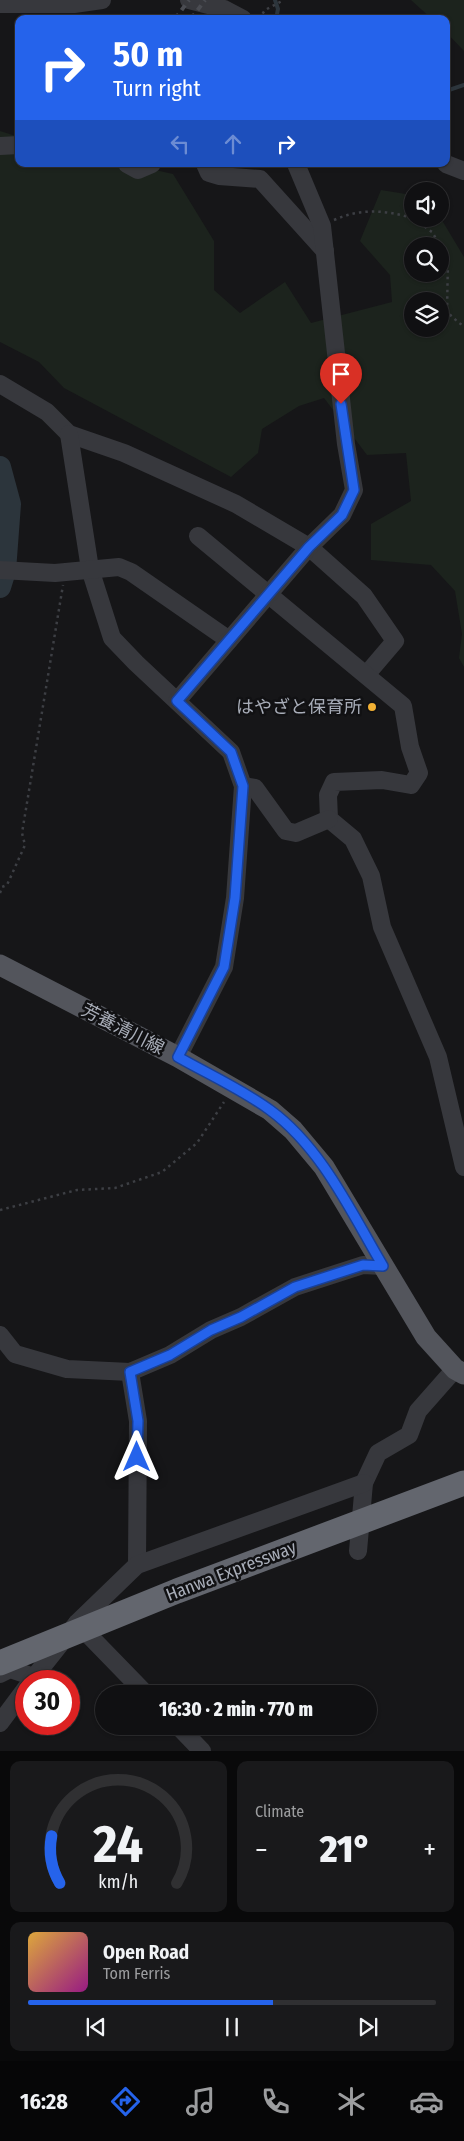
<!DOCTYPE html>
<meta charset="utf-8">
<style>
:root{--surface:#101012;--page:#19191b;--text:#f1f3f6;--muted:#9c9d9f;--line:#303032;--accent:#2563eb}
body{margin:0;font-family:"Fira Sans Condensed","Noto Sans JP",sans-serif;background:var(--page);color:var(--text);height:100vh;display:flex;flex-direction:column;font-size:19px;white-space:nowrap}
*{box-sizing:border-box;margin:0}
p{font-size:16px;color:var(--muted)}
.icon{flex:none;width:28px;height:28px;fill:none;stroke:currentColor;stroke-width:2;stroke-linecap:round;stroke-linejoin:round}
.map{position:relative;height:1751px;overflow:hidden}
.sheet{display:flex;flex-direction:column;gap:10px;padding:10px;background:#09090a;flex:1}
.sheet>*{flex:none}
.guide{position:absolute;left:15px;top:15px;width:435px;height:152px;border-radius:10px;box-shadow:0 1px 4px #0004,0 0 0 1px var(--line);background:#2563eb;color:#fff;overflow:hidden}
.fabs{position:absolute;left:404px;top:182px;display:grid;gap:10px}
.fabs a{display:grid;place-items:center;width:45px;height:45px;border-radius:50%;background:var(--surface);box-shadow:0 1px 4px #0004,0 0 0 1px var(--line);font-size:25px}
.speed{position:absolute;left:15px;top:1670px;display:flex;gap:10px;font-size:25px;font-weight:700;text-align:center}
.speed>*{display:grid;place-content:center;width:65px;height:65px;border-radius:50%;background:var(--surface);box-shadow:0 1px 4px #0004,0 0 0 1px var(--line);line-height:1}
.speed .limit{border:8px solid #d22;background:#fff;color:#111}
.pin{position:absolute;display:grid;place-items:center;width:42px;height:42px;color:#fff;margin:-51px -21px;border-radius:50% 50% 50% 0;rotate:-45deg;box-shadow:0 0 5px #0007}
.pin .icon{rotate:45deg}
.me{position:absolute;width:55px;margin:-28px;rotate:0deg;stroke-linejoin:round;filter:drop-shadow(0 0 4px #0008)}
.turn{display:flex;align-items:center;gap:18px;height:105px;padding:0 15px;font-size:22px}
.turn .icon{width:65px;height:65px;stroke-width:2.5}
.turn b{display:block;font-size:35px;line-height:42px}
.lanes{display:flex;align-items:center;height:48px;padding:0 15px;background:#0003;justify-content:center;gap:25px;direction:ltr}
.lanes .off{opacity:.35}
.big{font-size:38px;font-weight:800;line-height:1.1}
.sheet .card{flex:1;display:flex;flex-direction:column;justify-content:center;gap:8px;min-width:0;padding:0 18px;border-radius:10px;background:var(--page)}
.sheet .dial{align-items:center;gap:0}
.dial svg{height:130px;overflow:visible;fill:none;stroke:var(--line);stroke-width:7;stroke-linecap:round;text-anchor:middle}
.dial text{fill:var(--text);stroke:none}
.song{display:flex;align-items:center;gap:15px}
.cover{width:60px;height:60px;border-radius:8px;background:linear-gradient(135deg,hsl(40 70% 55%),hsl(310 70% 35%))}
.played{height:5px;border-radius:2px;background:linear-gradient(90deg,var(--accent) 60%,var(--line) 60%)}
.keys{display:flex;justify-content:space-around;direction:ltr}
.heat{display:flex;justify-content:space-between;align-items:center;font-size:28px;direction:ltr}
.sheet .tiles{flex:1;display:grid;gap:10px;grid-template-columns:1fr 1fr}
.card:last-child{grid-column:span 2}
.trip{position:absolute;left:95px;top:1685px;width:282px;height:50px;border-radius:25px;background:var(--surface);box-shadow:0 1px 4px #0004,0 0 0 1px var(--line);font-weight:800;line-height:50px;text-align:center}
.menu{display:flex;height:80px;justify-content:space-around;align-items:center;background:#060607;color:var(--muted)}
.menu .icon{width:35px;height:35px}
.menu .active{color:var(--accent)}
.menu b{font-size:22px;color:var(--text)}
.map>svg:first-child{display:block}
</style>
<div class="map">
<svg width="464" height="1751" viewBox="0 0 464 1751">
<rect width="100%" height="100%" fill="#161618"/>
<g fill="#1c231d" fill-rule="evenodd">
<polygon points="411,0 464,0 464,51 446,32 446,19 432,19"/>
<path d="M 0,131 L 19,137 L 19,164 L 129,164 L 173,174 L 214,241 L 214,290 L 240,313 L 285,282 L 311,323 L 392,302 L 390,275 L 360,241 L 381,190 L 412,195 L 412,219 L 440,217 L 464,257 L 464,667 L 459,658 L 462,634 L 455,591 L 431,565 L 371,560 L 371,524 L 411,501 L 406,453 L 367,455 L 324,398 L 299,406 L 262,429 L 258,453 L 231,477 L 64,388 L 39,362 L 0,342 ZM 412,246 L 440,246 L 440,274 L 412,274 ZM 412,301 L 440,301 L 440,329 L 412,329 Z"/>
</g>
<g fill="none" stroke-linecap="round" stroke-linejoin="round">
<g stroke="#2c353c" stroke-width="4">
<polyline points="275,0 278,9 276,19"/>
<polyline points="446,91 464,85"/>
</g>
<polyline stroke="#2c353c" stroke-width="22" points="0,467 10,504 5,571 0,587"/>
<g stroke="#3d3f44" stroke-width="2.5" stroke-dasharray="2.5 4" stroke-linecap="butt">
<polyline points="259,19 265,10 284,0"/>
<polyline points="414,219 432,232 448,258 447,312 459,323 464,326"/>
<path d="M 334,220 C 361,208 385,210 412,218"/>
<polyline points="0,893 2,887 7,885 25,845 22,833 63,585"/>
<polyline points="0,1210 77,1190 115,1188 162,1172 197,1143 224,1102"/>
</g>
<g stroke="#37383d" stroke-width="18">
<polyline points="189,0 224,9 243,19"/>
<polyline points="0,4 74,4 102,0"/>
<polyline points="0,146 19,145"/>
<polyline points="127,164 138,170 152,164"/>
<polyline points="205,164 209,173 219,176 260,179 325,251"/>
<polyline points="446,164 464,171"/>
<polyline points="0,384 47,412 69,434 124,453 236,504 309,547 364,596 395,641 366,675"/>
<polyline points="69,434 90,569 112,638 136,663 231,752 243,786 235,898 224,967 178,1057"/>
<polyline points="198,536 403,706 410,747 419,773 411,785 382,780 334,782 328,795 329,819 353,839 371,876 382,927 438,1057 464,1167"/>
<polyline points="0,570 55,573 119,567 131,572 229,640"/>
<polyline points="177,701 309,547 342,515 354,490 346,444 322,226 296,164"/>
<polyline points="243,786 255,788 286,831 296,833 329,819"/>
<polyline points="0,1335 15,1354 67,1369 130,1372 170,1355 211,1330 241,1317 295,1287 363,1265 383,1266"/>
<polyline points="130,1372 138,1421 137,1565"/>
<polyline points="358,1551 364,1483 378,1453 409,1435 418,1411 455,1369"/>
<polyline points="77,1623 146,1694"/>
<polyline points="0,1674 10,1669 34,1677"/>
<polyline points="31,1681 77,1623 137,1565 364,1483"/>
<polyline points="0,1723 26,1688"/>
<polyline points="178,1726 202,1751"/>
</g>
<polyline stroke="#53555c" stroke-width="21" points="0,965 178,1057 270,1110 293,1130 324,1167 426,1337 455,1369 464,1374"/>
<g stroke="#4a4c52" stroke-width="4" stroke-dasharray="6 5" stroke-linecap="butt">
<polyline points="175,19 189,0"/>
<polyline points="191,19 205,0"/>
</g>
<polyline stroke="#63666e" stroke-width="25" points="0,1663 177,1591 464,1483"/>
</g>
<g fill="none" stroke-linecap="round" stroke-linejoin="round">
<g stroke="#184099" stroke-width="12">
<path id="route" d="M 137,1457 L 138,1421 L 130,1372 L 170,1355 L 211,1330 L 241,1317 L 295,1287 L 363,1265 L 383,1266 C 351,1212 322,1148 270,1110 C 243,1090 208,1074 178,1057 L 224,967 L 235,898 L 243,786 L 231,752 L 177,701 L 309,547 L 342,515 L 354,490 L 341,404"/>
</g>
<use href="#route" stroke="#2563eb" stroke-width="9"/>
</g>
<circle fill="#f2b134" stroke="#111113" stroke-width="2" cx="372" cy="707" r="5"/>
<g text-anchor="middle" stroke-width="5" stroke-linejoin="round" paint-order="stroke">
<g font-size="18" fill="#a8adb8" stroke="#111113" text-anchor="end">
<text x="362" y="713">はやざと保育所</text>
</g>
<g font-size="18" fill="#a8adb8" stroke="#111113">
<text transform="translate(123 1029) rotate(27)" y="6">芳養清川線</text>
<text transform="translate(231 1571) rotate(-21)" y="6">Hanwa Expressway</text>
</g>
</g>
</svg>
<div class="fabs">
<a><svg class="icon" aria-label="sound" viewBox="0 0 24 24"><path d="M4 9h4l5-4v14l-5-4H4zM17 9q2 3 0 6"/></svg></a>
<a><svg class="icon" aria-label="search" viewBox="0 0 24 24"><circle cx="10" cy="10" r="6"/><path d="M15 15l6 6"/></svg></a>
<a><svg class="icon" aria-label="layers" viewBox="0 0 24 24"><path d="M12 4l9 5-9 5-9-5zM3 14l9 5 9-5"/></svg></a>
</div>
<div class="speed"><div class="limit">30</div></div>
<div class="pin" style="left:341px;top:404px;background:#d93025"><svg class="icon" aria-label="arrive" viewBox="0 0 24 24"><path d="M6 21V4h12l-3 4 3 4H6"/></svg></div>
<svg class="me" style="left:137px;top:1457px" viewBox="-20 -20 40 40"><path d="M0-17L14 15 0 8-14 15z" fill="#2563eb" stroke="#fff" stroke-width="4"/></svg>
<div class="trip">16:30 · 2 min · 770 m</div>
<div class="guide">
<div class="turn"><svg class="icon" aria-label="right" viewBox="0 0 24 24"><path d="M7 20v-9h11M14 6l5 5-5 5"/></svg><div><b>50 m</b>Turn right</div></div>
<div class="lanes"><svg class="icon off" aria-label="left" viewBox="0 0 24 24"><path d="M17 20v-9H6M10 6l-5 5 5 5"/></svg><svg class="icon off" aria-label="ahead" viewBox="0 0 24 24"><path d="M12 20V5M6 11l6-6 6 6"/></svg><svg class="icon" aria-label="right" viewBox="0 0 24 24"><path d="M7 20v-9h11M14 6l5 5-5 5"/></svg></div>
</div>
</div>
<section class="sheet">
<div class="tiles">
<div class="card dial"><svg viewBox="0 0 100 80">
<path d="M14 69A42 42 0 1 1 86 69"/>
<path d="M14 69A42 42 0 0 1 9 40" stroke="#2563eb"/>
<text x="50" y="56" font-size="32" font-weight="700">24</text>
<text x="50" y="72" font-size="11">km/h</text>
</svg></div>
<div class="card"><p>Climate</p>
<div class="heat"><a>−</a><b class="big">21°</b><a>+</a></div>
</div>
<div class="card">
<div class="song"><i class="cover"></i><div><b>Open Road</b><p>Tom Ferris</p></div></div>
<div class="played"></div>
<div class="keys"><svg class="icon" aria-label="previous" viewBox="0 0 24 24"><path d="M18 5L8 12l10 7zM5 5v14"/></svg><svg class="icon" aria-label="pause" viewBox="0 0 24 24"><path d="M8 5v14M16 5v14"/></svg><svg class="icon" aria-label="next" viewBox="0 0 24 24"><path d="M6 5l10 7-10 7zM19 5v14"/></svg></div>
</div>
</div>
</section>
<nav class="menu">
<b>16:28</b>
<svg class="icon active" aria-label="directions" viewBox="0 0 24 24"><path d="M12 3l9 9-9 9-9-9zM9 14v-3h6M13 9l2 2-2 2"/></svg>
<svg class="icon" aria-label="music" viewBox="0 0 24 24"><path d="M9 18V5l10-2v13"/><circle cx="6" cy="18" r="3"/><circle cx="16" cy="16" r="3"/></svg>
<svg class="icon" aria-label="phone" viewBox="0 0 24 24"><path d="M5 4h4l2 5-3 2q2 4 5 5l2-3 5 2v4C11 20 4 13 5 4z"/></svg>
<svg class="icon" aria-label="climate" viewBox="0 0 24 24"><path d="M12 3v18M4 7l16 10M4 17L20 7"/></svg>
<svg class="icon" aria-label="car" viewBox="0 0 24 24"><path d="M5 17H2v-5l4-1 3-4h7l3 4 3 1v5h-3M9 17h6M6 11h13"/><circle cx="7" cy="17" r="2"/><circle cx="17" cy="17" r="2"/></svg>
</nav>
